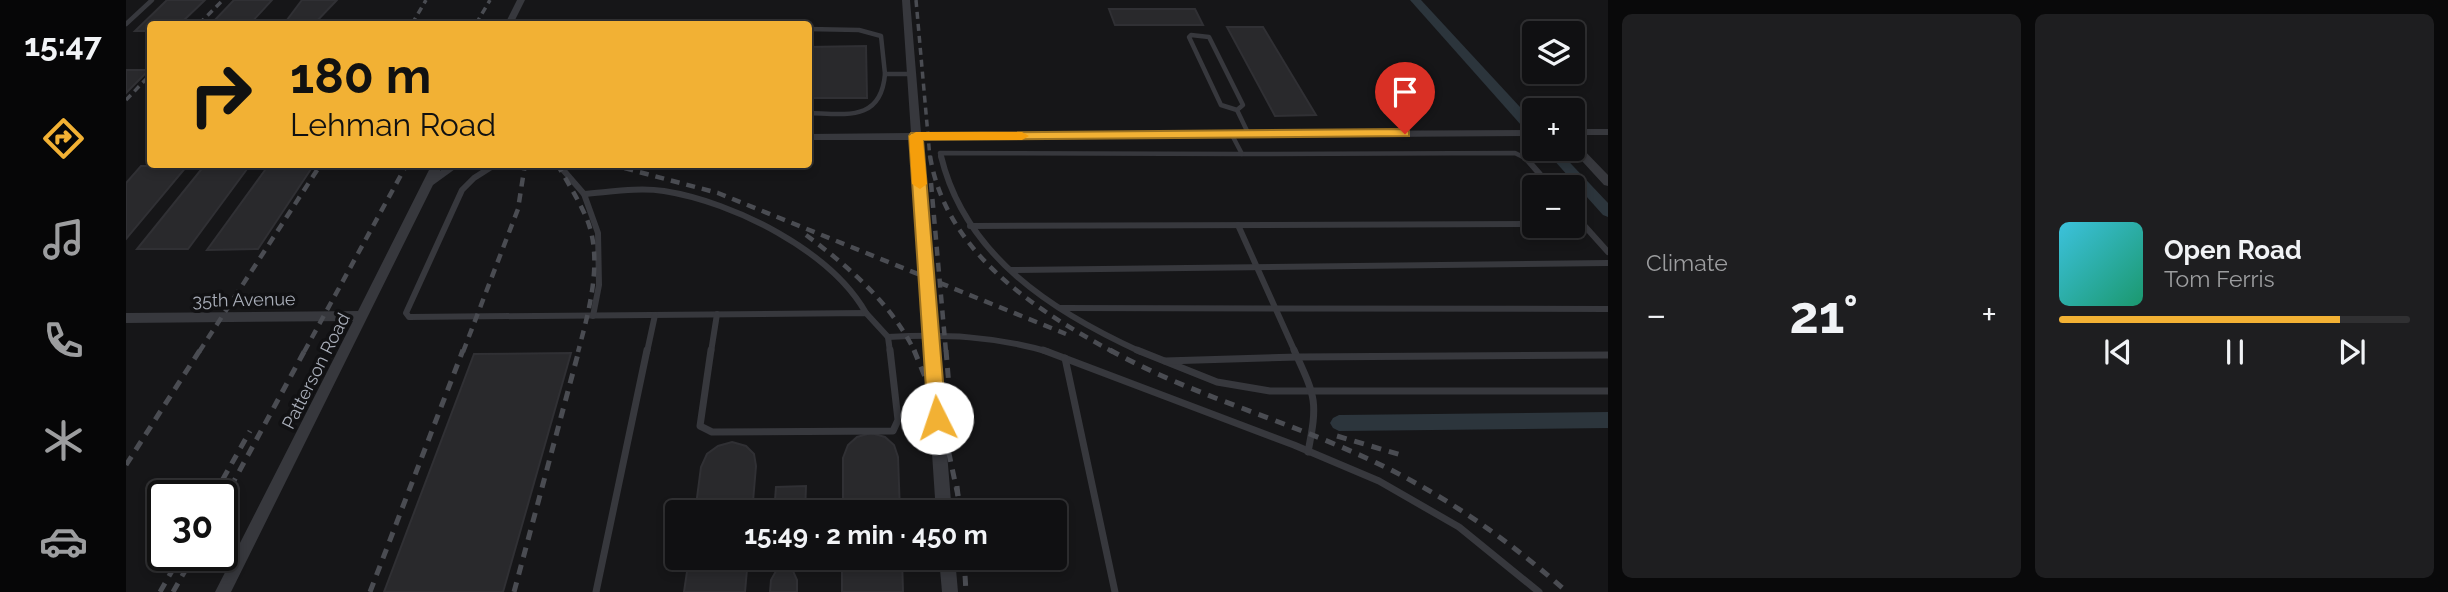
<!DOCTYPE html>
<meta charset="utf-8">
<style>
:root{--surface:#101012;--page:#1e1e20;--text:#f1f3f6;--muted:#9c9d9f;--line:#303032;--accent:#f2b134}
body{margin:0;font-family:Raleway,sans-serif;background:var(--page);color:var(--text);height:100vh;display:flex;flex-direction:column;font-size:26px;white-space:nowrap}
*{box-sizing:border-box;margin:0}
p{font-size:23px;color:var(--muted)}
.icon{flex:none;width:38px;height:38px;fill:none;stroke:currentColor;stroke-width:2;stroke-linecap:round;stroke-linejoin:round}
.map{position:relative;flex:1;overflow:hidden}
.side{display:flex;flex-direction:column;gap:14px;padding:14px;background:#09090a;width:840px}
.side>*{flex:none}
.banner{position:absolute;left:21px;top:21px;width:665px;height:147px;border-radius:7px;box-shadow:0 4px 10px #0003,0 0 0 2px var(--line);background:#f2b134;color:#111;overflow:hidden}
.buttons{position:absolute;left:1396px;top:21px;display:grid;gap:14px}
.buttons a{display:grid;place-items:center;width:63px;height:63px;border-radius:7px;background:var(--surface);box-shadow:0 4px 10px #0003,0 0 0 2px var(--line);font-size:35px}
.speed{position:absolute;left:21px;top:480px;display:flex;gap:14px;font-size:35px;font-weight:700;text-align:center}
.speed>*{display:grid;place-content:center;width:91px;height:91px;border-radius:50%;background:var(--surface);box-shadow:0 4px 10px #0003,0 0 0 2px var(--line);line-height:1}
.speed .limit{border:4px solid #111;border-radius:10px;background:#fff;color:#111}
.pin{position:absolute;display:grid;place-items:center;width:60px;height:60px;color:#fff;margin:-72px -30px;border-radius:50% 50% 50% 0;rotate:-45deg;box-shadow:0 0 7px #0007}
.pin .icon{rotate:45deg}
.me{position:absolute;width:77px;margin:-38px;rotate:356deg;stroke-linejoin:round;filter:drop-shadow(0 0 5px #0008)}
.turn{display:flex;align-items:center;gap:24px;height:147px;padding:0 28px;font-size:32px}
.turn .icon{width:91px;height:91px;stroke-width:2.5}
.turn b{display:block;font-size:49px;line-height:60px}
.big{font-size:52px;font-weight:700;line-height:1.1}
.side .card{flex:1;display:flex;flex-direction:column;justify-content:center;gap:10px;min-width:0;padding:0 24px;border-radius:10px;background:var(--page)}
.song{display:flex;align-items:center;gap:21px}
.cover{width:84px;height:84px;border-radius:10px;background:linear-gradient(135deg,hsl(190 70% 55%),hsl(160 70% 35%))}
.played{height:7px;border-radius:4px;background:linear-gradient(90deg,var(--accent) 80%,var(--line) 80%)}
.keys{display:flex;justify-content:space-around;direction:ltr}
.heat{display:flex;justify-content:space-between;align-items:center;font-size:38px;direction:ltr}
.side .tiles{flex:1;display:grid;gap:14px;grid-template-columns:repeat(2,1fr)}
.trip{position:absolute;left:539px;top:500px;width:402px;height:70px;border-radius:7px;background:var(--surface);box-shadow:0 4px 10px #0003,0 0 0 2px var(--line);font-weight:700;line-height:70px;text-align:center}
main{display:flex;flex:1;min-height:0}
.dock{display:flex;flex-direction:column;width:126px;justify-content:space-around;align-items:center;background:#060607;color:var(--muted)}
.dock .icon{width:49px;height:49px}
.dock .selected{color:var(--accent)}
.dock b{font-size:32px;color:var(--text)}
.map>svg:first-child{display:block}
</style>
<main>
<nav class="dock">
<b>15:47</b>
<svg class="icon selected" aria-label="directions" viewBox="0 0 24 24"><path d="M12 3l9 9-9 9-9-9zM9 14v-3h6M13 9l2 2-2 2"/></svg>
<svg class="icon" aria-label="music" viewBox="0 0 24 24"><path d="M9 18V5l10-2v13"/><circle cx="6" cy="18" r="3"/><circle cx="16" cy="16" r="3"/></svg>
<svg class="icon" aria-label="phone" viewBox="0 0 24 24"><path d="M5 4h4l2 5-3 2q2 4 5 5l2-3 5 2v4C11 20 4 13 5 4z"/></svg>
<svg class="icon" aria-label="climate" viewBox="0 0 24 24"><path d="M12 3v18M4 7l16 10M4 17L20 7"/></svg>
<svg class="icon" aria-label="car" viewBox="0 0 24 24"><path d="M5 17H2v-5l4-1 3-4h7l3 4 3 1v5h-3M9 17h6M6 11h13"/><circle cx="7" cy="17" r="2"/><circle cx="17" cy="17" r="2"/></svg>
</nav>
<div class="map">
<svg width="1482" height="592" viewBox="0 0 1482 592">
<rect width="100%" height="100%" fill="#161618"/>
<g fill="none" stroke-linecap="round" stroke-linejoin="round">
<g fill="#2c353c" fill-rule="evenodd">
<polygon points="1284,0 1295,0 1405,119 1405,125 1395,125"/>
<polygon points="1418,149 1431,149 1482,203 1482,217 1477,215"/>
<polygon points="1482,412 1482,428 1213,431 1207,428 1204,423 1207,418 1213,415"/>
</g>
</g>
<g fill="#29292c" stroke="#303034" stroke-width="2">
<polygon points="41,0 79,0 54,24 24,24 24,31 9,31"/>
<polygon points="108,0 146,0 124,24 85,24"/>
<polygon points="176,0 211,0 188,24 158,24"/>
<polygon points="983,9 1069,9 1077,25 989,25"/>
<polygon points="1101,27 1137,27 1190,115 1149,116"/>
<polygon points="740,46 741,98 682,98 682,47"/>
<polygon points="0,70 23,70 0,93"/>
<polygon points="124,165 62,249 11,249 78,166"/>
<polygon points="15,166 61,166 0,239 0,183"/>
<polygon points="142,166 187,166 132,249 81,250"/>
<polygon points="445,353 377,592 258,592 348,354"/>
<polygon points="745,433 759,437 768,445 772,457 774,513 717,513 717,458 722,445 731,437"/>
<polygon points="606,442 620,446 628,454 630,466 626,513 569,513 575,467 581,454 592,446"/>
<polygon points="680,486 679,513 648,513 650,487"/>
<polygon points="563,558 622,558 619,592 558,592"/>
<polygon points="716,558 776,558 777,592 716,592"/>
<polygon points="650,571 667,571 671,580 671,592 644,592 645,580"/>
</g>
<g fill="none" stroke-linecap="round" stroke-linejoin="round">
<g stroke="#37383d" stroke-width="4.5">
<polyline points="0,24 26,0"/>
<polyline points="682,29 733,30 755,36 759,74 785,74"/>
<polygon points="1065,35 1083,37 1117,105 1111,110 1095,105 1063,37"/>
<polyline points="1111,110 1123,135"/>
<path d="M 682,113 C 720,114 755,122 759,74"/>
<polyline points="1106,135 1116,154 1389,153 1399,158"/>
<polyline points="815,158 814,153 1116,154"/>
</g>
<g stroke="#37383d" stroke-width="6">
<path d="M 815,156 C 839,256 927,312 1015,352"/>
<polyline points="1398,156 1425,187"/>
<path d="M 370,164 L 348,178 L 336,190 L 280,313 L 283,317 L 740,313 L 762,337 C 818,334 869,336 923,352"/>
<polyline points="432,164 458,194"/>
<polyline points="1447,213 1482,252"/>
<polyline points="1112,225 1169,352"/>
<polyline points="844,226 1409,224"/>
<polyline points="885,270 1482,263"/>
<polyline points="934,308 1482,309"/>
<path d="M 467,316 L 473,285 L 472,233 L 458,194 C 484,192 512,187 538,191 C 608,202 705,251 740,313"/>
<polyline points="762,337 764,352"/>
<polyline points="521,352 529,315"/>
<polyline points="585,352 591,314"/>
</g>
<g stroke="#37383d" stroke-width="7">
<polyline points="585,350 574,426 586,432 767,431 772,420 764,350"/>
<polyline points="917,350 1168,445 1253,481 1333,527 1413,592"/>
<polyline points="1011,350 1091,382 1144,391 1482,391"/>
<path d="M 1168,350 C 1190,398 1192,401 1182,452"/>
<polyline points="939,358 989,592"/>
<polyline points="1039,361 1172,357 1482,355"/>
<polyline points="470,592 521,350"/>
</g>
<g fill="#37383d" fill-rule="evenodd">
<polygon points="391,0 399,0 387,24 379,24"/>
<polygon points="776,0 784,0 795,133 1409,130 1409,136 795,140 826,513 810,513 785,140 682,140 682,134 785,133"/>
<rect x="1447" y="129" width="35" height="6"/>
<polygon points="1447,142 1451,143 1482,175 1482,186 1478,185 1445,149 1447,149"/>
<polygon points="306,164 317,164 314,171 323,164 336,164 307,185 105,592 89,592 227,321 0,323 0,313 232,311"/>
<polygon points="813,558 829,558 832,592 816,592"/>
</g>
<g stroke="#4a4c52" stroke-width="3.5" stroke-dasharray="7 5" stroke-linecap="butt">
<polyline points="790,0 804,158"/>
<polyline points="73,24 97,0"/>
<polyline points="286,24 300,0"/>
<polyline points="350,24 364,0"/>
<polyline points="0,100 24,75"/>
</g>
<g stroke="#4a4c52" stroke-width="4.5" stroke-dasharray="9 7" stroke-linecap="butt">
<path d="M 804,156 C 820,253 908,309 987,352"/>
<path d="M 431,164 C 441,181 452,199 460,217 C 478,258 463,311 452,352"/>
<polyline points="483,164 592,193 940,334"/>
<polyline points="805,183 820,352"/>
<path d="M 680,235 C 723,267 765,303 789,352"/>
<polyline points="73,352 195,164"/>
<polyline points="178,352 281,164"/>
<polyline points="337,352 392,209 399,164"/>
</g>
<g stroke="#4a4c52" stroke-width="5" stroke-dasharray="10 8" stroke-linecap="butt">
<polyline points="788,350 815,416 832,496"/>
<polyline points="820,350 826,423"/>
<path d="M 984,350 C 1061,393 1149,417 1229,453 C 1307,487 1377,535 1441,592"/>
<polyline points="1211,436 1275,455"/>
<polyline points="0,465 74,350"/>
<polyline points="831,486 834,513"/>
<polyline points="88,495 124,431"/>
<polyline points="96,503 179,350"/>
<polyline points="838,558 840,592"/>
<polyline points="34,592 55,555"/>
<polyline points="47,592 68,555"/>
<polyline points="244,592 337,350"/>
<polyline points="388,592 453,350"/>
</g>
</g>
<polygon fill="#f2b134" stroke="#9d7322" stroke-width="2" points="1279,129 1283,131 1283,136 797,140 820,418 818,424 811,426 805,424 802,418 783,136 785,133"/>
<polygon fill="#f59e0b" points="790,132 896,132 903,136 896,140 797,140 801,184 794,189 786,184 783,136"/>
<g text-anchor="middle" stroke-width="7" stroke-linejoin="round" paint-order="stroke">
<g font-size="18" fill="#a8adb8" stroke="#111113">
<text transform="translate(118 300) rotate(-1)" y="6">35th Avenue</text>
<text transform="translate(190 371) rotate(-63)" y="6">Patterson Road</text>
</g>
</g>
</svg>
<div class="buttons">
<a><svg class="icon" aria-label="layers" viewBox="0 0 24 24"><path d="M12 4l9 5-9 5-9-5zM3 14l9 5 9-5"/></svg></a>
<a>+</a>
<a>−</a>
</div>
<div class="speed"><div class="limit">30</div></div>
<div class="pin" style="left:1279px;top:134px;background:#d93025"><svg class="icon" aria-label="arrive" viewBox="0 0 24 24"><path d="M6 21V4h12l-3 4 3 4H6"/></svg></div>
<svg class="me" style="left:811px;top:418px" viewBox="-20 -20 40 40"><circle r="19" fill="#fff"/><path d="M0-13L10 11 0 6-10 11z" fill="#f2b134"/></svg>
<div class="trip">15:49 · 2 min · 450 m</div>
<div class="banner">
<div class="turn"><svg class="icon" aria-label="right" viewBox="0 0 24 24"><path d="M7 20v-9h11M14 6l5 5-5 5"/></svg><div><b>180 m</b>Lehman Road</div></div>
</div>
</div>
<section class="side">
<div class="tiles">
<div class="card"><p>Climate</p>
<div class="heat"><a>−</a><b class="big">21°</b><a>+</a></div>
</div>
<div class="card">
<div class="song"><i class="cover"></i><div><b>Open Road</b><p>Tom Ferris</p></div></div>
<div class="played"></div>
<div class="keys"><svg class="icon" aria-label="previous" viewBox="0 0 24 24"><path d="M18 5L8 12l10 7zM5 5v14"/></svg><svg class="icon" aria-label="pause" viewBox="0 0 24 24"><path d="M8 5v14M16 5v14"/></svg><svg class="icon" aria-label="next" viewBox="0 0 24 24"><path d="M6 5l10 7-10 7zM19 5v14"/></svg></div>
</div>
</div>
</section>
</main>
